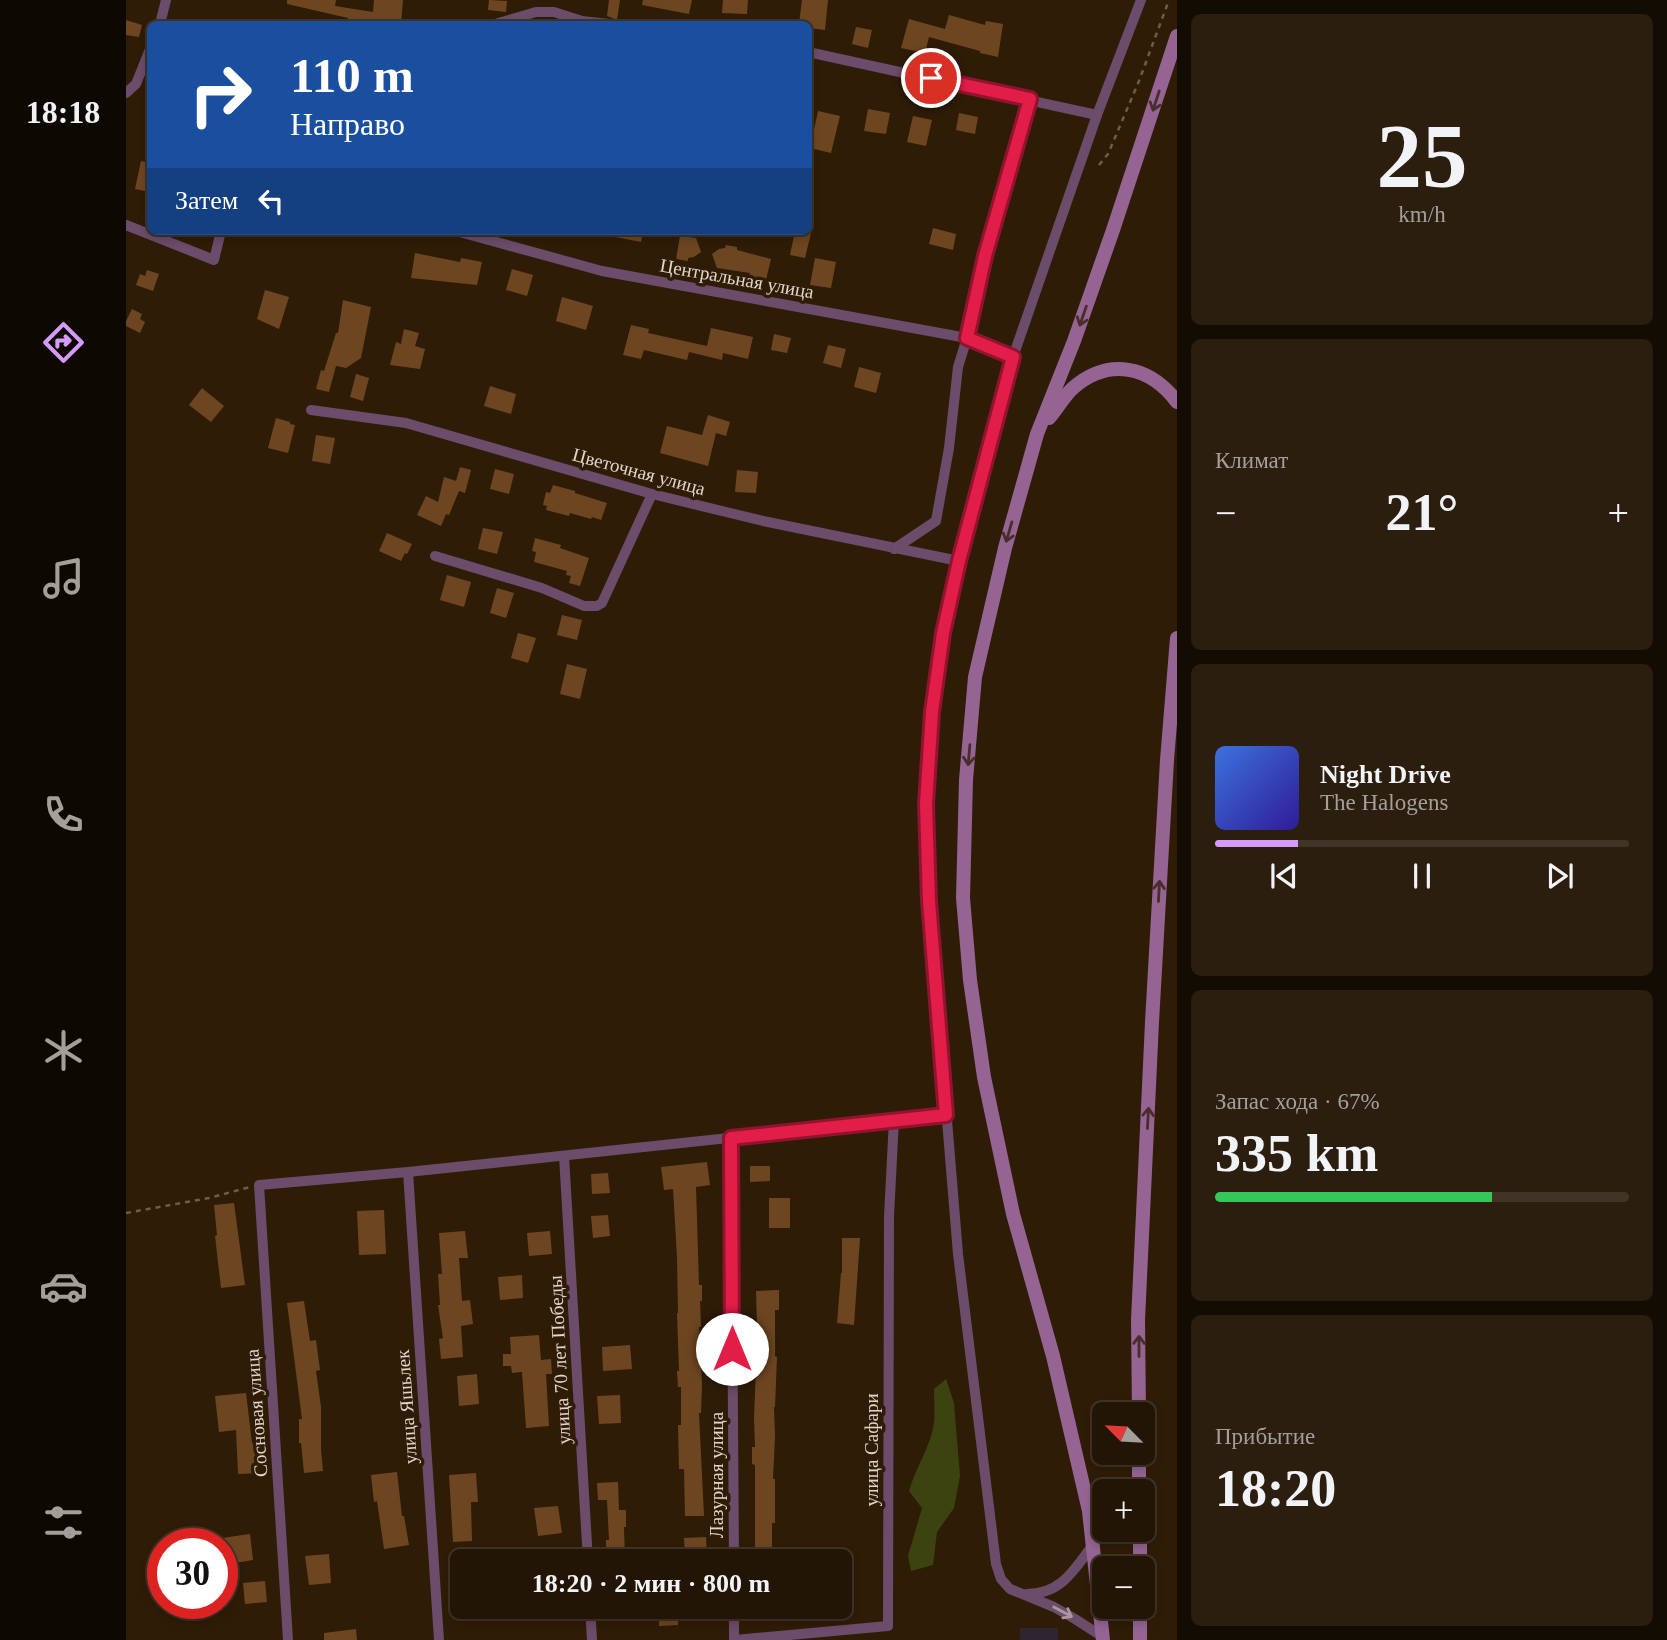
<!DOCTYPE html>
<html lang="ru">
<meta charset="utf-8">
<style>
:root{--surface:#231505;--page:#2b1e0f;--text:#f1f3f6;--muted:#a39f9a;--line:#403427;--accent:#d59bfa}
body{margin:0;font-family:Georgia,serif;background:var(--page);color:var(--text);height:100vh;display:flex;flex-direction:column;font-size:26px;white-space:nowrap}
*{box-sizing:border-box;margin:0}
p{font-size:23px;color:var(--muted)}
.icon{flex:none;width:38px;height:38px;fill:none;stroke:currentColor;stroke-width:2;stroke-linecap:round;stroke-linejoin:round}
.map{position:relative;flex:1;overflow:hidden}
.panel{display:flex;flex-direction:column;gap:14px;padding:14px;background:#130c03;width:490px}
.panel>*{flex:none}
.hud{position:absolute;left:21px;top:21px;width:665px;height:214px;border-radius:10px;box-shadow:0 4px 10px #0003,0 0 0 2px var(--line);background:#1a4fa0;color:#fff;overflow:hidden}
.needle{width:46px;rotate:294deg}
.fabs{position:absolute;left:966px;top:1402px;display:grid;gap:14px}
.fabs a{display:grid;place-items:center;width:63px;height:63px;border-radius:10px;background:var(--surface);box-shadow:0 4px 10px #0003,0 0 0 2px var(--line);font-size:35px}
.speed{position:absolute;left:21px;top:1528px;display:flex;gap:14px;font-size:35px;font-weight:700;text-align:center}
.speed>*{display:grid;place-content:center;width:91px;height:91px;border-radius:50%;background:var(--surface);box-shadow:0 4px 10px #0003,0 0 0 2px var(--line);line-height:1}
.speed .limit{border:10px solid #d22;background:#fff;color:#111}
.pin{position:absolute;display:grid;place-items:center;width:60px;height:60px;color:#fff;margin:-30px;border:4px solid #fff;border-radius:50%;box-shadow:0 2px 7px #0007}
.me{position:absolute;width:77px;margin:-38px;rotate:0deg;stroke-linejoin:round;filter:drop-shadow(0 0 5px #0008)}
.turn{display:flex;align-items:center;gap:24px;height:147px;padding:0 28px;font-size:32px}
.turn .icon{width:91px;height:91px;stroke-width:2.5}
.turn b{display:block;font-size:49px;line-height:60px}
.then{display:flex;align-items:center;height:66px;padding:0 28px;background:#0003;gap:14px;font-size:26px}
.big{font-size:52px;font-weight:600;line-height:1.1}
.panel .card{flex:1;display:flex;flex-direction:column;justify-content:center;gap:10px;min-width:0;padding:0 24px;border-radius:10px;background:var(--page)}
.panel .dial{align-items:center;gap:0}
.dial b{font-size:91px;line-height:1}
.song{display:flex;align-items:center;gap:21px}
.cover{width:84px;height:84px;border-radius:10px;background:linear-gradient(135deg,hsl(220 70% 55%),hsl(250 70% 35%))}
.played{height:7px;border-radius:4px;background:linear-gradient(90deg,var(--accent) 20%,var(--line) 20%)}
.keys{display:flex;justify-content:space-around;direction:ltr}
.heat{display:flex;justify-content:space-between;align-items:center;font-size:38px;direction:ltr}
.charge{height:10px;border-radius:5px;background:linear-gradient(90deg,#34c759 67%,var(--line) 0)}
.trip{position:absolute;left:324px;top:1549px;width:402px;height:70px;border-radius:10px;background:var(--surface);box-shadow:0 4px 10px #0003,0 0 0 2px var(--line);font-weight:600;line-height:70px;text-align:center}
main{display:flex;flex:1;min-height:0}
.menu{display:flex;flex-direction:column;width:126px;justify-content:space-around;align-items:center;background:#0e0802;color:var(--muted)}
.menu .icon{width:49px;height:49px}
.menu .on{color:var(--accent)}
.menu b{font-size:32px;color:var(--text)}
.map>svg:first-child{display:block}
</style>
<main>
<nav class="menu">
<b>18:18</b>
<svg class="icon on" aria-label="directions" viewBox="0 0 24 24"><path d="M12 3l9 9-9 9-9-9zM9 14v-3h6M13 9l2 2-2 2"/></svg>
<svg class="icon" aria-label="music" viewBox="0 0 24 24"><path d="M9 18V5l10-2v13"/><circle cx="6" cy="18" r="3"/><circle cx="16" cy="16" r="3"/></svg>
<svg class="icon" aria-label="phone" viewBox="0 0 24 24"><path d="M5 4h4l2 5-3 2q2 4 5 5l2-3 5 2v4C11 20 4 13 5 4z"/></svg>
<svg class="icon" aria-label="climate" viewBox="0 0 24 24"><path d="M12 3v18M4 7l16 10M4 17L20 7"/></svg>
<svg class="icon" aria-label="car" viewBox="0 0 24 24"><path d="M5 17H2v-5l4-1 3-4h7l3 4 3 1v5h-3M9 17h6M6 11h13"/><circle cx="7" cy="17" r="2"/><circle cx="17" cy="17" r="2"/></svg>
<svg class="icon" aria-label="filters" viewBox="0 0 24 24"><path d="M4 7h16M4 17h16"/><circle cx="9" cy="7" r="2"/><circle cx="15" cy="17" r="2"/></svg>
</nav>
<div class="map">
<svg width="1051" height="1640" viewBox="0 0 1051 1640">
<rect width="100%" height="100%" fill="#2f1c07"/>
<rect fill="#2f2432" x="894" y="1628" width="38" height="12"/>
<path fill="#3c4311" d="M 820,1379 L 828,1403 L 834,1476 L 828,1508 L 811,1532 L 807,1565 L 785,1571 L 782,1556 L 796,1508 L 783,1491 C 789,1469 805,1446 808,1423 C 809,1412 808,1400 808,1389 Z"/>
<g fill="#6d4621">
<polygon points="161,0 210,0 209,6 247,12 248,0 277,0 275,24 221,24 222,18 161,4"/>
<polygon points="363,0 381,1 380,12 362,10"/>
<polygon points="483,0 494,0 491,20 481,16"/>
<polygon points="517,0 566,0 563,14 516,5"/>
<polygon points="597,0 622,0 621,14 596,13"/>
<polygon points="676,0 702,0 699,30 682,28 682,24 673,24"/>
<polygon points="823,15 859,25 860,21 877,24 872,57 854,53 854,51 803,37 799,53 775,48 783,19 819,29"/>
<polygon points="0,20 16,25 13,37 0,35"/>
<polygon points="730,27 746,30 742,48 726,44"/>
<polygon points="742,109 764,113 760,134 738,131"/>
<polygon points="692,111 714,116 705,153 684,148"/>
<polygon points="833,113 852,117 849,134 830,130"/>
<polygon points="787,116 806,120 800,146 781,142"/>
<polygon points="15,161 24,163 24,192 9,189"/>
<polygon points="807,228 830,234 827,250 803,244"/>
<polygon points="484,231 517,231 515,242 484,236"/>
<polygon points="669,231 685,233 679,258 664,255"/>
<polygon points="554,236 570,238 575,252 568,257 562,258 562,261 550,259"/>
<polygon points="600,245 611,247 611,250 645,259 639,284 622,280 624,273 591,268 586,254 593,249 599,248"/>
<polygon points="289,253 334,262 335,258 356,262 351,285 285,278"/>
<polygon points="689,258 710,262 705,288 684,285"/>
<polygon points="386,269 407,275 401,296 380,290"/>
<polygon points="21,270 33,274 27,291 10,285 14,274 19,276"/>
<polygon points="139,290 163,297 153,329 131,319"/>
<polygon points="436,297 467,306 460,330 430,321"/>
<polygon points="217,300 245,307 235,358 220,368 210,366 203,392 190,389 195,370 198,371 210,333 212,333"/>
<polygon points="6,309 16,314 14,319 19,322 14,333 0,326 0,321"/>
<polygon points="505,325 523,329 522,333 581,346 585,328 627,337 622,359 597,353 596,360 563,352 561,360 518,350 515,359 497,355"/>
<polygon points="278,329 293,333 289,346 299,349 294,369 264,365 270,342 275,344"/>
<polygon points="648,334 665,338 661,353 645,350"/>
<polygon points="702,345 720,349 715,368 697,363"/>
<polygon points="733,367 755,373 750,393 728,387"/>
<polygon points="230,374 243,378 237,401 224,397"/>
<polygon points="364,386 390,394 385,414 358,406"/>
<polygon points="76,388 98,406 85,422 63,405"/>
<polygon points="582,415 604,422 600,436 590,433 582,466 534,453 541,426 576,435"/>
<polygon points="150,418 164,422 164,424 169,425 162,453 142,448"/>
<polygon points="190,435 209,438 204,464 186,461"/>
<polygon points="334,467 345,470 339,493 333,491 323,515 320,514 315,526 291,515 300,496 312,502 318,477 330,481"/>
<polygon points="369,469 388,474 383,494 364,489"/>
<polygon points="611,470 632,472 630,493 609,492"/>
<polygon points="427,485 449,491 449,493 481,503 475,520 466,517 465,519 444,513 443,516 420,510 421,506 417,505 420,492 424,493"/>
<polygon points="357,528 377,532 371,554 352,549"/>
<polygon points="261,533 286,544 281,554 279,553 275,561 253,551"/>
<polygon points="409,538 435,545 434,548 463,558 454,586 443,583 445,576 440,575 441,571 408,562 410,552 406,551"/>
<polygon points="321,575 345,582 338,607 314,600"/>
<polygon points="371,588 388,593 380,618 364,613"/>
<polygon points="436,615 456,620 451,640 431,635"/>
<polygon points="392,633 410,638 402,663 385,658"/>
<polygon points="441,664 461,669 454,699 434,694"/>
<polygon points="581,1162 584,1185 570,1187 573,1285 576,1285 576,1301 574,1301 575,1327 573,1327 576,1385 575,1413 573,1413 578,1516 559,1516 558,1469 553,1469 552,1425 555,1425 555,1387 552,1387 551,1371 553,1371 551,1313 552,1313 551,1257 547,1189 538,1190 535,1167"/>
<polygon points="624,1166 644,1166 644,1181 624,1182"/>
<polygon points="482,1173 484,1193 466,1194 465,1174"/>
<rect x="643" y="1198" width="21" height="30"/>
<polygon points="108,1203 119,1285 95,1288 89,1236 91,1235 88,1205"/>
<polygon points="258,1210 260,1254 233,1255 231,1211"/>
<polygon points="482,1215 484,1236 467,1238 465,1216"/>
<polygon points="339,1231 342,1258 333,1258 336,1301 344,1300 347,1324 335,1326 337,1357 315,1359 313,1339 317,1338 312,1305 314,1305 312,1274 316,1274 313,1233"/>
<polygon points="424,1231 426,1254 403,1256 401,1233"/>
<polygon points="716,1238 734,1238 728,1325 711,1323 715,1273 716,1273"/>
<polygon points="396,1275 397,1298 374,1300 372,1277"/>
<polygon points="653,1290 653,1310 649,1310 649,1356 651,1357 649,1407 648,1407 649,1436 647,1479 649,1479 649,1523 646,1523 646,1552 629,1552 629,1465 626,1464 626,1447 629,1447 628,1418 631,1343 629,1343 629,1325 631,1326 630,1291"/>
<polygon points="178,1301 184,1341 190,1340 194,1370 190,1371 195,1407 195,1450 197,1471 178,1473 175,1443 173,1443 173,1419 176,1419 161,1303"/>
<polygon points="413,1335 415,1360 425,1359 426,1374 420,1374 423,1426 400,1428 396,1372 386,1373 385,1366 377,1366 377,1354 385,1354 384,1337"/>
<polygon points="504,1345 506,1369 477,1371 476,1347"/>
<polygon points="351,1374 353,1404 333,1406 331,1376"/>
<polygon points="120,1393 126,1443 131,1443 133,1473 112,1474 110,1430 93,1432 89,1396"/>
<polygon points="494,1395 495,1423 473,1424 471,1396"/>
<polygon points="271,1472 276,1516 278,1516 283,1545 258,1549 251,1501 248,1502 245,1475"/>
<polygon points="350,1473 352,1502 345,1502 346,1541 327,1542 323,1475"/>
<polygon points="492,1482 493,1510 500,1510 500,1527 498,1527 499,1561 480,1561 480,1540 483,1540 481,1500 472,1500 471,1483"/>
<polygon points="432,1506 436,1533 412,1536 408,1508"/>
<polygon points="124,1534 127,1560 96,1565 96,1538"/>
<polygon points="580,1537 581,1555 559,1557 558,1538"/>
<polygon points="203,1554 205,1583 183,1585 179,1556"/>
<polygon points="139,1581 141,1602 119,1604 117,1583"/>
<polygon points="714,1587 726,1588 725,1611 714,1610"/>
<polygon points="533,1606 552,1606 552,1625 533,1626"/>
<rect x="626" y="1606" width="15" height="14"/>
<polygon points="230,1629 231,1640 198,1640 198,1633"/>
</g>
<g fill="none" stroke-linecap="round" stroke-linejoin="round">
<g stroke="#6e5d4b" stroke-width="2.5" stroke-dasharray="5 5" stroke-linecap="butt">
<polyline points="973,165 982,154 1013,81 1043,0"/>
<polyline points="0,1213 83,1198 124,1187"/>
</g>
<g stroke="#6b4c6a" stroke-width="10">
<polyline points="34,24 40,0"/>
<polyline points="369,24 410,12 428,12 456,21 483,24"/>
<polyline points="682,52 971,115"/>
<polyline points="0,93 10,84 24,49"/>
<polyline points="0,225 88,260 95,231"/>
<polyline points="330,231 476,271 841,338 887,357"/>
<polyline points="185,410 280,423 526,494 637,521 833,561"/>
<polyline points="768,549 810,521 823,448 832,367 841,338 859,256 904,99"/>
<polyline points="309,556 416,588 458,606 471,606 476,603 526,494"/>
<polyline points="605,1138 608,1561"/>
<polyline points="438,1156 462,1561"/>
<polyline points="282,1172 313,1640"/>
<path d="M 901,1594 C 935,1594 948,1570 966,1546"/>
<polyline points="464,1606 466,1640"/>
<polyline points="608,1606 608,1640"/>
<polyline points="977,1637 949,1619 928,1607 884,1589 875,1579 870,1564 832,1254 803,901 800,804 806,712 817,633 833,561 887,357 971,115 1015,0"/>
<polyline points="162,1640 133,1185 282,1172 820,1115"/>
<polyline points="609,1640 762,1626 763,1216 768,1120"/>
</g>
<g stroke="#956493" stroke-width="14">
<path d="M 923,418 C 931,409 938,396 947,388 C 983,357 1024,366 1051,402"/>
<polyline points="1013,1414 1012,1320 1026,1022 1041,760 1051,638"/>
<polyline points="1013,1452 1013,1491"/>
<polyline points="1014,1530 1014,1568"/>
<polyline points="977,1640 963,1511 927,1356 887,1214 858,1077 844,980 837,898 840,780 849,677 879,548 911,434 948,341 987,230 1051,36"/>
<polyline points="1014,1640 1014,1606"/>
</g>
</g>
<defs><path id="oneway-shaft" d="M-6 0H5M1.5-3L5.5 0L1.5 3" fill="none" stroke-width="1.6" stroke-linecap="round" stroke-linejoin="round" transform="scale(1.75)"/></defs>
<g stroke="#482e2a">
<use href="#oneway-shaft" transform="translate(1030 101) rotate(108)"/>
<use href="#oneway-shaft" transform="translate(957 316) rotate(109)"/>
<use href="#oneway-shaft" transform="translate(883 532) rotate(106)"/>
<use href="#oneway-shaft" transform="translate(843 755) rotate(95)"/>
<use href="#oneway-shaft" transform="translate(1033 891) rotate(-87)"/>
<use href="#oneway-shaft" transform="translate(1022 1118) rotate(-87)"/>
<use href="#oneway-shaft" transform="translate(1013 1346) rotate(-90)"/>
</g>
<use stroke="#ac979e" href="#oneway-shaft" transform="translate(937 1612) rotate(28)"/>
<g fill="none" stroke-linecap="round" stroke-linejoin="round">
<g stroke="#92132f" stroke-width="18">
<polyline id="route" points="606,1349 605,1138 820,1115 803,901 800,804 806,712 817,633 833,561 887,357 841,338 859,256 904,99 805,78"/>
</g>
<use href="#route" stroke="#e11d48" stroke-width="12"/>
</g>
<g text-anchor="middle" stroke-width="7" stroke-linejoin="round" paint-order="stroke">
<g font-size="19" fill="#e2d5c9" stroke="#2f1c07">
<text transform="translate(611 278) rotate(10)" y="7">Центральная улица</text>
<text transform="translate(513 471) rotate(15)" y="7">Цветочная улица</text>
<text transform="translate(433 1360) rotate(-93)" y="7">улица 70 лет Победы</text>
<text transform="translate(280 1407) rotate(-94)" y="7">улица Яшьлек</text>
<text transform="translate(130 1413) rotate(-94)" y="7">Сосновая улица</text>
<text transform="translate(745 1450) rotate(-90)" y="7">улица Сафари</text>
<text transform="translate(590 1475) rotate(-90)" y="7">Лазурная улица</text>
</g>
</g>
</svg>
<div class="fabs">
<a><svg class="needle" viewBox="-14 -14 28 28"><path d="M0-13l5 13h-10z" fill="#e53935"/><path d="M0 13l5-13h-10z" fill="#a39f9a"/></svg></a>
<a>+</a>
<a>−</a>
</div>
<div class="speed"><div class="limit">30</div></div>
<div class="pin" style="left:805px;top:78px;background:#d93025"><svg class="icon" aria-label="arrive" viewBox="0 0 24 24"><path d="M6 21V4h12l-3 4 3 4H6"/></svg></div>
<svg class="me" style="left:606px;top:1349px" viewBox="-20 -20 40 40"><circle r="19" fill="#fff"/><path d="M0-13L10 11 0 6-10 11z" fill="#e11d48"/></svg>
<div class="trip">18:20 · 2 мин · 800 m</div>
<div class="hud">
<div class="turn"><svg class="icon" aria-label="right" viewBox="0 0 24 24"><path d="M7 20v-9h11M14 6l5 5-5 5"/></svg><div><b>110 m</b>Направо</div></div>
<div class="then">Затем<svg class="icon" aria-label="left" viewBox="0 0 24 24"><path d="M17 20v-9H6M10 6l-5 5 5 5"/></svg></div>
</div>
</div>
<section class="panel">
<div class="card dial"><b>25</b><p>km/h</p></div>
<div class="card"><p>Климат</p>
<div class="heat"><a>−</a><b class="big">21°</b><a>+</a></div>
</div>
<div class="card">
<div class="song"><i class="cover"></i><div><b>Night Drive</b><p>The Halogens</p></div></div>
<div class="played"></div>
<div class="keys"><svg class="icon" aria-label="previous" viewBox="0 0 24 24"><path d="M18 5L8 12l10 7zM5 5v14"/></svg><svg class="icon" aria-label="pause" viewBox="0 0 24 24"><path d="M8 5v14M16 5v14"/></svg><svg class="icon" aria-label="next" viewBox="0 0 24 24"><path d="M6 5l10 7-10 7zM19 5v14"/></svg></div>
</div>
<div class="card"><p>Запас хода · 67%</p><b class="big">335 km</b><div class="charge"></div></div>
<div class="card"><p>Прибытие</p><b class="big">18:20</b></div>
</section>
</main>
